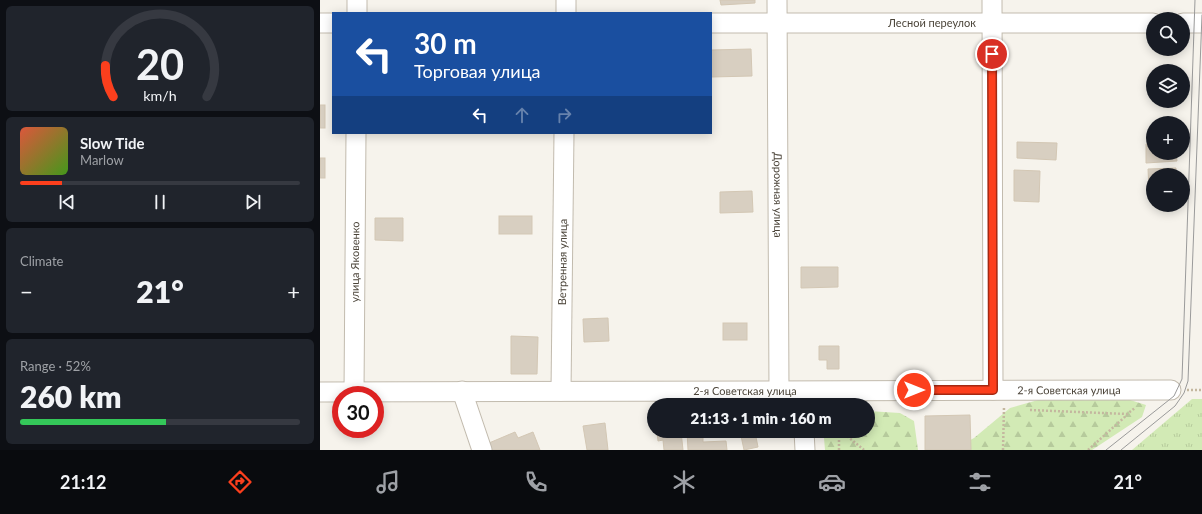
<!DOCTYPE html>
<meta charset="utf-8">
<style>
:root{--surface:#171b24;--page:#20242c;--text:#f1f3f6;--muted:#9ea1a6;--line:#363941;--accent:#fc3f1d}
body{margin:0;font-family:Lato,sans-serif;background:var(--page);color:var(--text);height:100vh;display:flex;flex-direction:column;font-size:15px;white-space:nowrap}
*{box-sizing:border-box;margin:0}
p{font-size:13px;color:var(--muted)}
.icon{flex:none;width:22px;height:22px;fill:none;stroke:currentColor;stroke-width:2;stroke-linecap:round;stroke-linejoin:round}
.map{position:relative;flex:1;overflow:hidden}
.side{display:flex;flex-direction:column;gap:6px;padding:6px;background:#0d0f14;width:320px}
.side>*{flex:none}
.hud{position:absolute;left:12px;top:12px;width:380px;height:122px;border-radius:0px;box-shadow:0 2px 10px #0003;background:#1a4fa0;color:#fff;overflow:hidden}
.buttons{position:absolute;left:826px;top:12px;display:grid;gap:8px}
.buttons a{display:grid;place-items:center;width:44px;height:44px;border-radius:50%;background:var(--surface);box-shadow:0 2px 10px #0003;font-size:20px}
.speed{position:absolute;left:12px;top:386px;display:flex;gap:8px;font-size:20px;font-weight:700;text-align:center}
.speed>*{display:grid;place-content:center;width:52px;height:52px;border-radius:50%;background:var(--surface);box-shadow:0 2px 10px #0003;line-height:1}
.speed .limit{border:6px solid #d22;background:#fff;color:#111}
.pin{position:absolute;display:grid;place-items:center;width:34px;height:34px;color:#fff;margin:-17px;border:2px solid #fff;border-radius:50%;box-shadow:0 1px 4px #0007}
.me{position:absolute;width:44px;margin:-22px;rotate:90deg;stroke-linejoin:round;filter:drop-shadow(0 0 3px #0008)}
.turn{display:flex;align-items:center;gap:14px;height:84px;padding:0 16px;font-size:18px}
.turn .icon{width:52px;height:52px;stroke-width:2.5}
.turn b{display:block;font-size:28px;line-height:34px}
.lanes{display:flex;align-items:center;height:38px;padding:0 16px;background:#0003;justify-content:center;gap:20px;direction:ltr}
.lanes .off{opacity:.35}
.big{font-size:30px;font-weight:800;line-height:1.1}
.side .tile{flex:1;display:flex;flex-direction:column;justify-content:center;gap:6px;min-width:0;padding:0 14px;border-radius:6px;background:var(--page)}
.side .dial{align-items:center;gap:0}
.dial svg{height:104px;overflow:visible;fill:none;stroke:var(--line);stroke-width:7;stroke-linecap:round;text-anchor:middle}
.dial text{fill:var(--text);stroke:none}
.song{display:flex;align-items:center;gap:12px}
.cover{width:48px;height:48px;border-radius:6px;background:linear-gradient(135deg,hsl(10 70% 55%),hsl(100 70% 35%))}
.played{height:4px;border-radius:2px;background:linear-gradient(90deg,var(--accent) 15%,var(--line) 15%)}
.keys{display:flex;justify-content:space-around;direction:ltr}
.heat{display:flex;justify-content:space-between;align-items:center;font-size:22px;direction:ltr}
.charge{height:6px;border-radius:3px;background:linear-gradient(90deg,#34c759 52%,var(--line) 0)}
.trip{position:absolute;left:327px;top:398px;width:228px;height:40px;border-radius:20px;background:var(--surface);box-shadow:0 2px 10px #0003;font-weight:800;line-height:40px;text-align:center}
.tabs{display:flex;height:64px;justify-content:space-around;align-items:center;background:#090b0e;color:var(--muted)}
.tabs .icon{width:28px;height:28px}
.tabs .on{color:var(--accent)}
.tabs b{font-size:18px;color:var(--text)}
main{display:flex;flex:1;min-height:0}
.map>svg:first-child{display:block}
</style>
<main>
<section class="side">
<div class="tile dial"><svg viewBox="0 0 100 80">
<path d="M14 69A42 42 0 1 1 86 69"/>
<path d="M14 69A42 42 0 0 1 8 45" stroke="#fc3f1d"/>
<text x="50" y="56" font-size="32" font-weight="700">20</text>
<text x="50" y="72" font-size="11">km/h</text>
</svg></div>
<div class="tile">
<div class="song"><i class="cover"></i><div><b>Slow Tide</b><p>Marlow</p></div></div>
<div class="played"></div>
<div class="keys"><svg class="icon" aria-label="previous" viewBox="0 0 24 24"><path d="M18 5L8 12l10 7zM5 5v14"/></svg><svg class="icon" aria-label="pause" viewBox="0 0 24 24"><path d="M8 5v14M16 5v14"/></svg><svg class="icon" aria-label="next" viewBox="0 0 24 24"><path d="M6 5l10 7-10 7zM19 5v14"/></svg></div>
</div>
<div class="tile"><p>Climate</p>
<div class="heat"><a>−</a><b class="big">21°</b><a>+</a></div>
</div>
<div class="tile"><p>Range · 52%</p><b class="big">260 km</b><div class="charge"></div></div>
</section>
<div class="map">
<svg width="882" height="450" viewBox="0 0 882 450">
<defs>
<pattern id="forest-firs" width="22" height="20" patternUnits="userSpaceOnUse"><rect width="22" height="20" fill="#d2eab5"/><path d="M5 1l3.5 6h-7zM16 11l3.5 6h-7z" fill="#b6ca9c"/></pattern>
<pattern id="park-tufts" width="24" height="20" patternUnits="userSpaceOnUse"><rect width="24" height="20" fill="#d2eab5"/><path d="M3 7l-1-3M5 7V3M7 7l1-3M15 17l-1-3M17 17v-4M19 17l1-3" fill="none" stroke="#b6ca9c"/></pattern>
</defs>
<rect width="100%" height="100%" fill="#f6f3ec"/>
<g fill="url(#forest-firs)">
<polygon points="807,399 826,405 822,417 772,450 632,450 654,438 690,408 718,400"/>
<polygon points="548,411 580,413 594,421 598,450 505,450 504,438 507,431 548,431"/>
</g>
<polygon fill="url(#park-tufts)" points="872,399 882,399 882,450 812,450"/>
<g fill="#d8cfc1" stroke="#d3c7b4">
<polygon points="400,0 435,0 435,3 401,5"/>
<polygon points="431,49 432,76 391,77 391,50"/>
<rect x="0" y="105" width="5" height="23"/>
<polygon points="697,142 737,143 736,160 697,158"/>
<polygon points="826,144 833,144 833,153 856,153 857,161 826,163"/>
<rect x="0" y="158" width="5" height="20"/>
<polygon points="856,168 856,175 833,175 833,189 829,189 828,169"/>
<polygon points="694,170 720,171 719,202 694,201"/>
<polygon points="432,191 433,212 400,213 400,192"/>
<rect x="179" y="216" width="33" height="18"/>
<polygon points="55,218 83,218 83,241 55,240"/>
<polygon points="481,267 518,267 518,287 481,288"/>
<polygon points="288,318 289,341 264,342 263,319"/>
<rect x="403" y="323" width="24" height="17"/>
<polygon points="191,336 218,337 217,374 191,374"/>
<polygon points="499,346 519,346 519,369 507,369 507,360 499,360"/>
<polygon points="650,415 651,450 605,450 605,416"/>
<polygon points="285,423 288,450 267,450 263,426"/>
<polygon points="337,431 361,431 363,450 344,450 343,440 338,441"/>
<polygon points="367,431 383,431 383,442 406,441 407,450 368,450"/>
<polygon points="420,431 445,431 446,435 436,437 438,447 424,450"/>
<polygon points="195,432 198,438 213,432 220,450 172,450 169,443"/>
</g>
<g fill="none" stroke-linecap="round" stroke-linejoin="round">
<g stroke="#c2bbae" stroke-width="21">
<g id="minor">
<path id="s1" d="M 457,0 L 459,391"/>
<polyline points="672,0 673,390"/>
<polyline points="37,13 37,0"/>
<polyline points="246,13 246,0"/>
<polyline points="0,23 13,23"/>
<path id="s2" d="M 391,23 L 833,23"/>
<polyline points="863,23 882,23"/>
<polyline points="142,391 162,450"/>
<path id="s3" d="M 241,391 L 244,133"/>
<path id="s4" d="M 0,392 L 851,390"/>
<path id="s5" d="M 34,392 L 36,133"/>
<polyline points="484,431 485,450"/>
</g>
</g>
<g stroke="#c4b79f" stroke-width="2.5" stroke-dasharray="2 2" stroke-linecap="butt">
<polyline points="867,390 882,390"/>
<polyline points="710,410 807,414 815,408"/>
<polyline points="521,431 544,450"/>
<polyline points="519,450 519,431"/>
<polyline points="683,450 684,407"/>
<polyline points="768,450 807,415"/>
</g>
<use href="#minor" stroke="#fff" stroke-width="19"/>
<g stroke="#9a9a9a" stroke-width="1">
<polyline points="786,450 854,396 862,379 875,0"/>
<polyline points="801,450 855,406 864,393 868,381 882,15"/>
</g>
</g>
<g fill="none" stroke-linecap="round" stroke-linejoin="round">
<g stroke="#a42913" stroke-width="10">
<polyline id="route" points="594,390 673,390 672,54"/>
</g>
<use href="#route" stroke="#fc3f1d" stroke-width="7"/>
</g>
<g text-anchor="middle" stroke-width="4" stroke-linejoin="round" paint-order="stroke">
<g font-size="11" fill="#4b4439" stroke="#fff">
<text dy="4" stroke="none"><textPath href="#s2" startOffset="221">Лесной переулок</textPath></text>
<text dy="4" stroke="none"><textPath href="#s1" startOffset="195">Дорожная улица</textPath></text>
<text dy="4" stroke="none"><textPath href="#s5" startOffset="130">улица Яковенко</textPath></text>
<text dy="4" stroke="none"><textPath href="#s3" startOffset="129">Ветренная улица</textPath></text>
<text dy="4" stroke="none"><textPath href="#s4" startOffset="749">2-я Советская улица</textPath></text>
<text dy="4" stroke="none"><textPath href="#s4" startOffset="425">2-я Советская улица</textPath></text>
</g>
</g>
</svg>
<div class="buttons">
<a><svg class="icon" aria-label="search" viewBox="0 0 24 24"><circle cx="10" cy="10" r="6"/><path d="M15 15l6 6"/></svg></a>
<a><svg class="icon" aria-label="layers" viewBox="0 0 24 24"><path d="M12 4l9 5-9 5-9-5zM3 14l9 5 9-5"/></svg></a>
<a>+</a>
<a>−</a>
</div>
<div class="speed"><div class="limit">30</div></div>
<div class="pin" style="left:672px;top:54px;background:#d93025"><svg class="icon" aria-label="arrive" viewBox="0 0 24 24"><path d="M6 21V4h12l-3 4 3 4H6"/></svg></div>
<svg class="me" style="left:594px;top:390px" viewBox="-20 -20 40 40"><circle r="17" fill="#fc3f1d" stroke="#fff" stroke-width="3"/><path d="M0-11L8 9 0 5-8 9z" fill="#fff"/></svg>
<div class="trip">21:13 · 1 min · 160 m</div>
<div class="hud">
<div class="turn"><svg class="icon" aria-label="left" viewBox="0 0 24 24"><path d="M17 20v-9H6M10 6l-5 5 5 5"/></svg><div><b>30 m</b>Торговая улица</div></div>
<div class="lanes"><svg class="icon" aria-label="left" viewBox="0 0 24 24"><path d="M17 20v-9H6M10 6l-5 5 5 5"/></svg><svg class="icon off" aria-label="ahead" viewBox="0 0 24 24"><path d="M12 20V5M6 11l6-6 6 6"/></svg><svg class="icon off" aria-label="right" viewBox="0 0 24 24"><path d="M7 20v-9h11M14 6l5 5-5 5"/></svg></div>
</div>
</div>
</main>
<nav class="tabs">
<b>21:12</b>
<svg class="icon on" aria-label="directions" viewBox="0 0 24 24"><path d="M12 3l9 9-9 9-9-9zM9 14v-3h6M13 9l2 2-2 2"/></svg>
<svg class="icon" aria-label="music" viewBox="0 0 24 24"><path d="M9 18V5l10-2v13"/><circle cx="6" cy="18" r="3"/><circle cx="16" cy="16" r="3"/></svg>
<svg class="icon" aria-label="phone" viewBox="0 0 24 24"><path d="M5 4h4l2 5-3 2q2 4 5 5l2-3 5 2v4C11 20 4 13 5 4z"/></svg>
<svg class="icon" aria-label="climate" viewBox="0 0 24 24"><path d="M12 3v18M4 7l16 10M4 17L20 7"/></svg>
<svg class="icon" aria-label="car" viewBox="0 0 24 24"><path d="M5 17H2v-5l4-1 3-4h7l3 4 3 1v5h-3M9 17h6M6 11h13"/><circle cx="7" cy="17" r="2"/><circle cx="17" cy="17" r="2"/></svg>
<svg class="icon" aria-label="filters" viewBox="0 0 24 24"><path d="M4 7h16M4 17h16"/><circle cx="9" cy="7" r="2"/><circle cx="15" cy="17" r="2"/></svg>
<b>21°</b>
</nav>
